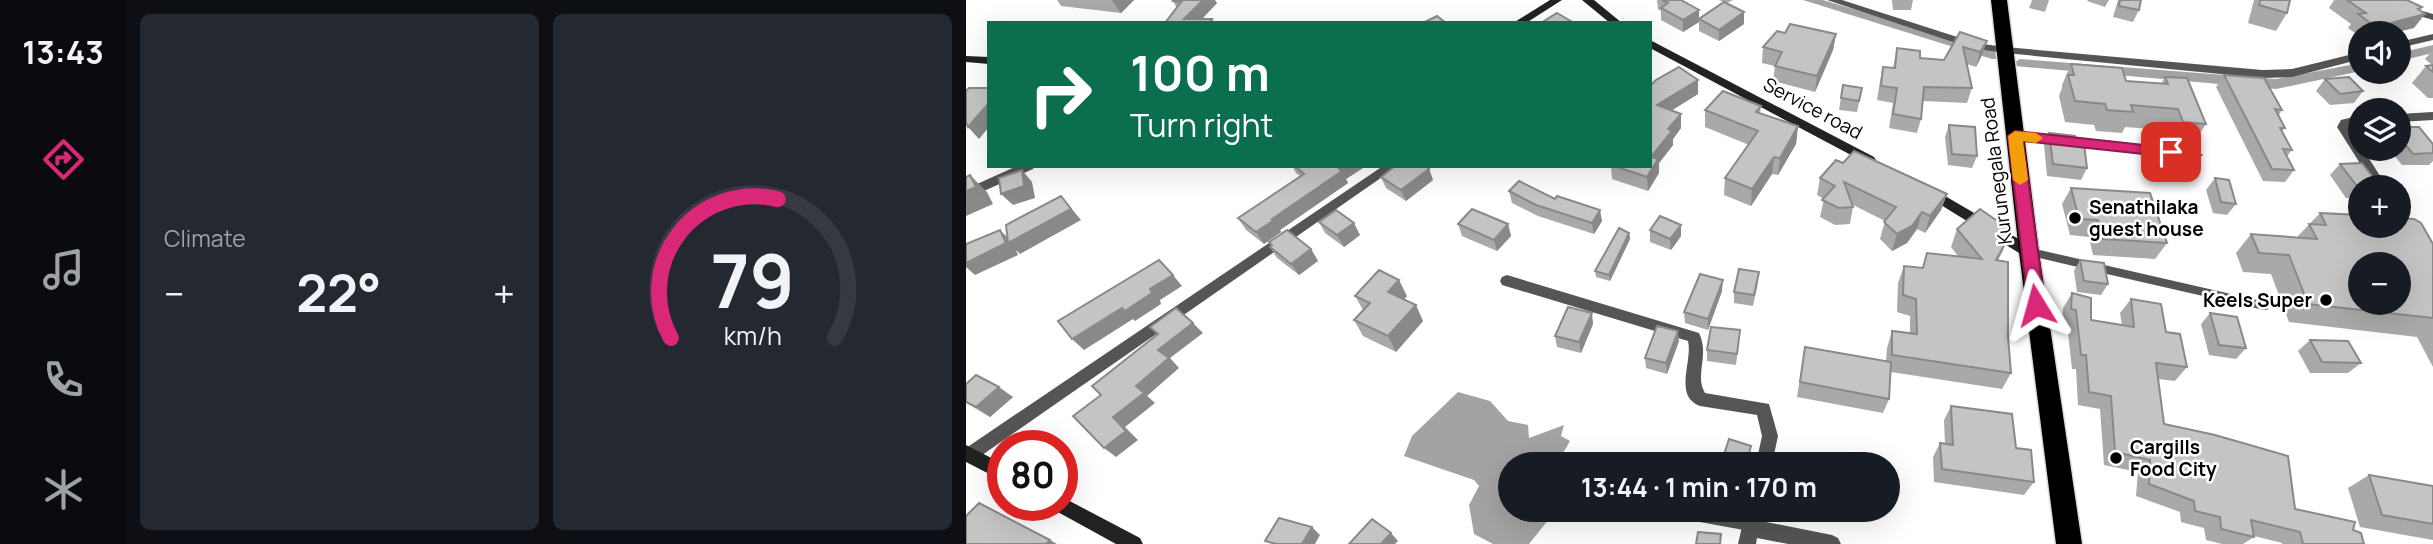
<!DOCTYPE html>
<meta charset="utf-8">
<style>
:root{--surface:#171b24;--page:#242831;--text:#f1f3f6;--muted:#9ea1a6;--line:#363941;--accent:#db2777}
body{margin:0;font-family:Manrope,sans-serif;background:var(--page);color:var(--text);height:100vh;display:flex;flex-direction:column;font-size:26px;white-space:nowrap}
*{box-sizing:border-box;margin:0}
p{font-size:23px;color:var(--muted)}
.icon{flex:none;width:38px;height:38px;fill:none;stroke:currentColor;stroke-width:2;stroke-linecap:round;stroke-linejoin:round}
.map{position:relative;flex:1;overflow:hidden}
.details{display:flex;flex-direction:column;gap:14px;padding:14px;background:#0d0f14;width:840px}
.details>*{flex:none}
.guide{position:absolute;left:21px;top:21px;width:665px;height:147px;border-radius:0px;box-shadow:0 7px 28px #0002;background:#0b6e4f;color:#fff;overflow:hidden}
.buttons{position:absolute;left:1382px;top:21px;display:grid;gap:14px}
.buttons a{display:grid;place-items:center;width:63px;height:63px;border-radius:50%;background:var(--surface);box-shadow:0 7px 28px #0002;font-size:35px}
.speed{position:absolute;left:21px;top:430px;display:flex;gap:14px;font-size:35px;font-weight:700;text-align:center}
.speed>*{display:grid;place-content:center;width:91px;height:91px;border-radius:50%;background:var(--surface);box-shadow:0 7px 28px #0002;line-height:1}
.speed .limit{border:10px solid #d22;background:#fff;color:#111}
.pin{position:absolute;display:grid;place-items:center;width:60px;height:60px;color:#fff;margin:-30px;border-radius:14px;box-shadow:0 4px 10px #0006}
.me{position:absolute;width:77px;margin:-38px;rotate:352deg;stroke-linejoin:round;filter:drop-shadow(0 0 5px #0008)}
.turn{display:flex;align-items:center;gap:24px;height:147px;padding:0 28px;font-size:32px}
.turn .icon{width:91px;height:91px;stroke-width:2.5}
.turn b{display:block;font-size:49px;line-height:60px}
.big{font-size:52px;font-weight:700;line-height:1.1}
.details .card{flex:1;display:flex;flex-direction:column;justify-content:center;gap:10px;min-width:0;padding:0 24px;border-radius:10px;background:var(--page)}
.details .dial{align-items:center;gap:0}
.dial svg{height:182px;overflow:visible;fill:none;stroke:var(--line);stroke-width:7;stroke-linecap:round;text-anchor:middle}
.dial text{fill:var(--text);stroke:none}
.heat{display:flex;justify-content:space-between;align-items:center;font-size:38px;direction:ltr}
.details .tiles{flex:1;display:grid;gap:14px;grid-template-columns:repeat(2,1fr)}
.trip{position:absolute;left:532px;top:452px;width:402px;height:70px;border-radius:35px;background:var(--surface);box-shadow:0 7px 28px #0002;font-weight:700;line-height:70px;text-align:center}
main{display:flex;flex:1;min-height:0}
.menu{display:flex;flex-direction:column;width:126px;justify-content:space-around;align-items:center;background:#090b0e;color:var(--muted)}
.menu .icon{width:49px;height:49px}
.menu .current{color:var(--accent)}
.menu b{font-size:32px;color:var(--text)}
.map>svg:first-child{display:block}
</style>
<main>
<nav class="menu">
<b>13:43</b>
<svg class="icon current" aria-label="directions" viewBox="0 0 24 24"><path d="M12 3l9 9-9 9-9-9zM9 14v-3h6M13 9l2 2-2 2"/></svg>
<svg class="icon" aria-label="music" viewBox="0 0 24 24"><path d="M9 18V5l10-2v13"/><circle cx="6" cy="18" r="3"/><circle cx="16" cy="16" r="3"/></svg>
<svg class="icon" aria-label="phone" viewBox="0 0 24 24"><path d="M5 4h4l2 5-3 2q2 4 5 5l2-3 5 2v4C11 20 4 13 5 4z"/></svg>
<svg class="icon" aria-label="climate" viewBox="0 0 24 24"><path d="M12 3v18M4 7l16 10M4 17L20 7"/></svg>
</nav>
<section class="details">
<div class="tiles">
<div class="card"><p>Climate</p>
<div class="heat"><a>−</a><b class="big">22°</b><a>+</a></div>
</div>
<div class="card dial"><svg viewBox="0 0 100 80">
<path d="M14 69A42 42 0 1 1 86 69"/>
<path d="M14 69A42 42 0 0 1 61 8" stroke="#db2777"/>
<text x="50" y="56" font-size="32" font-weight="700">79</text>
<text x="50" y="72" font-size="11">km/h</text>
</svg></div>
</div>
</section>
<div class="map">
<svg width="1467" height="544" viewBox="0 0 1467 544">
<rect width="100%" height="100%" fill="#fff"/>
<polygon fill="#a3a3a3" points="492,392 524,401 542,421 562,425 563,438 598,425 595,436 604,441 596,455 600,464 544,464 544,509 591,509 563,544 527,544 508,534 503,505 513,486 508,480 438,456 446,436"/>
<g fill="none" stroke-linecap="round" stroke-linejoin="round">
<g fill="#a3a3a3" fill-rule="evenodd">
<polygon points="837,0 857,0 1036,53 1038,56 1036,59 1026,59"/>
<polygon points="1467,45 1467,53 1433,61 1433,53"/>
<polygon points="1054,59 1310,79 1395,63 1395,71 1310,89 1049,66 1047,63"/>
</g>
<g stroke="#dbdbdb" stroke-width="3">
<polygon id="highway" points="1025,0 1041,0 1073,252 1116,544 1090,544 1053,252"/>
</g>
<g stroke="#555" stroke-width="8">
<polyline points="1065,252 1121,265"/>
<polyline points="1133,268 1299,306"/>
<polyline points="685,509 784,527"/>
</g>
<g fill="#555" fill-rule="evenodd">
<polygon points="861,0 876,0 1010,43 1039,47 1296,70 1326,69 1395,52 1395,59 1326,77 1296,78 1039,53 1005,48"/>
<polygon points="1401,0 1418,0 1467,14 1467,20"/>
<polygon points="1467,34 1467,40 1433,48 1433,42"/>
<polygon points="1467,112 1467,120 1433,122 1433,114"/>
<polygon points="1395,115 1395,123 1383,127 1395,149 1397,149 1421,187 1409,187 1371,127 1375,120"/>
<polygon points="1049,132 1231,151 1237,155 1231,159 1045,139 1043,136 1045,133"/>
<polygon points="51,166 69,166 67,169 0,199 0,189"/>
<polygon points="417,166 432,166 9,460 0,461 0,448"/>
<path d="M 541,275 L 733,333 C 744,356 728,375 739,393 L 803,404 L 812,436 L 806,464 L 790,464 L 796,436 L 791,415 L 734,406 C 707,396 727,361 722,341 L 536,285 L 534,281 L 536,277 Z"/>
<polygon points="780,509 798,509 795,521 866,535 872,538 875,544 822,544 791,538 790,544 772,544"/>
</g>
<g fill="#222" fill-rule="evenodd">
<polygon points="584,0 596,0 560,23 547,23"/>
<polygon points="616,0 628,0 656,23 644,23"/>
<polygon points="684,40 908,157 910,160 908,163 900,163 684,48"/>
<polygon points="0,56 23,57 23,64 0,62"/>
<polygon points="962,186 1068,248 1070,252 1068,256 1058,256 957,194 956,191"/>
<polygon points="0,445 37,464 37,481 0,462"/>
<polygon points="96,497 174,538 177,544 150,544 90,511 88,506 96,506"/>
</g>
<use href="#highway" fill="#000" fill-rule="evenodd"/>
</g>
<g fill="#a9a9a9">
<polygon points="91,0 168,0 155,13 95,6"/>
<polygon points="691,0 715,0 733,18 757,2 753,0 767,0 761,3 778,24 753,41 733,31 733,22 717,32 695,20 695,11 692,9"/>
<polygon points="926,0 947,0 945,10 927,10"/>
<polygon points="1066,0 1083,0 1079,12 1063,8"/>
<polygon points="1122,0 1143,0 1139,7 1121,1"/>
<polygon points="1152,0 1175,0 1173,10 1167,22 1147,17"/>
<polygon points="1288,0 1324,0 1321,13 1310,31 1282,23"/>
<polygon points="1368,0 1441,0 1456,7 1454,10 1448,28 1426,33 1395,33 1395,37 1382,28 1385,24 1363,8"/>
<polygon points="207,1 251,3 236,19 246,19 249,23 199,23 211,8"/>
<polygon points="994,32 1021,41 1016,55 1010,67 1001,64 1006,88 1001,103 957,101 955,119 951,133 923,128 927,103 911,100 914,81 917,67 927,68 931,48 954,58 978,60"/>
<polygon points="819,33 870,34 867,50 849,92 807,81 809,66 796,63 797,47"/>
<polygon points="1467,50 1467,98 1462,98 1446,83 1460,66 1466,65 1459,59"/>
<polygon points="1105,64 1160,81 1195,84 1199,77 1240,124 1226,145 1204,143 1199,130 1159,127 1156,133 1130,131 1128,125 1099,122 1093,96 1096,88 1096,85"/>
<polygon points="1258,75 1316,110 1312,116 1319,128 1316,131 1326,150 1321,156 1328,170 1319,182 1297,181 1250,87"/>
<polygon points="1359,79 1397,91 1388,103 1364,105 1350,91"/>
<polygon points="732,80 732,94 706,110 715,114 715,128 707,139 707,145 693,163 693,173 682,191 646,179 645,166 684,166 684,86"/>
<polygon points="877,85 896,88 891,112 873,110"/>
<polygon points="795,106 794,114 832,126 830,144 812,175 806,174 785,206 758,195 759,178 783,145 739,127 739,110"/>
<polygon points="983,125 1011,156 1006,168 982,165 979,137"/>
<polygon points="1433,127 1467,144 1467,161 1463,165 1436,165 1423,149 1433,149"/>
<polygon points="1083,133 1111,143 1121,168 1115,180 1081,176 1078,145"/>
<polygon points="1374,164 1414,186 1412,187 1395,187 1395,198 1380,198 1364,175"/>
<polygon points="326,166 400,166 380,179 382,183 314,230 315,232 298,244 280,230 272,218 334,176 330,173"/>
<polygon points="463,169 467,180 440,201 420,188 415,177"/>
<polygon points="854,178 981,194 975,210 959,233 951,229 941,243 926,251 914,239 919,221 887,205 887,207 884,224 869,225 854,217 858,199 851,195"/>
<polygon points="1249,178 1270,204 1261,215 1247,213 1240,190"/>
<polygon points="1105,188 1201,243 1189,259 1127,255 1123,237 1104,235 1096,204"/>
<polygon points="543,191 636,221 628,234 572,216 546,203"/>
<polygon points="1354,213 1467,244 1467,367 1451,337 1323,322 1305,274 1277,272 1270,253 1285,234 1331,237"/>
<polygon points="353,222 394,235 378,247 359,233"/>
<polygon points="492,224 542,224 545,236 531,251 496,236"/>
<polygon points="991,229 1038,249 1032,260 1042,337 1045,373 1036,389 925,372 923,399 917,413 831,397 839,347 920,361 921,348 926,331 944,333 944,316 931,312 932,283 938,266 956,268 961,253 992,256 985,247"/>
<polygon points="684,230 715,236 705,250 684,242"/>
<polygon points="663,233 664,239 644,281 630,277 629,271"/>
<polygon points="303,242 345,249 352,261 333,275 311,258 304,247 305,246"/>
<polygon points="1114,260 1142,284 1135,295 1111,292 1108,271"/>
<polygon points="792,283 787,306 768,303 768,292"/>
<polygon points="756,291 742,330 719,323 718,312"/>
<polygon points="1106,293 1125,320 1156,325 1154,313 1165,299 1200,332 1221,367 1209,381 1192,379 1198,424 1329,509 1387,530 1398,544 1316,544 1316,543 1288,536 1288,537 1277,544 1256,544 1240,540 1238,528 1215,522 1214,512 1170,496 1172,472 1138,465 1134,409 1112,405 1110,369 1106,369 1101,324 1096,323 1097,308"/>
<polygon points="389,296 441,296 438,299 457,321 430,352 397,336 388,320 397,310"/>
<polygon points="1244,313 1280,348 1270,359 1243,355 1235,324"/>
<polygon points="627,324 615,353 591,347 589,336"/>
<polygon points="1344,340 1395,363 1382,373 1344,373 1332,351"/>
<polygon points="713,341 701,374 680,368 679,358"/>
<polygon points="773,341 770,365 741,361 741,350"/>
<polygon points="0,384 47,397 24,417 0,403"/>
<polygon points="985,406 1050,448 1068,482 1058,495 968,482 967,457 974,443 979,444 978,420"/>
<polygon points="1403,475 1467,486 1467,540 1394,527 1382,488"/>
<polygon points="867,509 894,509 892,513"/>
</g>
<g fill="#898989">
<polygon points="146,0 168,0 155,13"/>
<polygon points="237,0 249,0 251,3 232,23 218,19"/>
<polygon points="1456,7 1449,17 1459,14 1448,28 1426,33 1405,33 1410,27"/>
<polygon points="733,10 733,22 717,32 717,20"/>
<polygon points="778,12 778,24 753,41 753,30"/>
<polygon points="870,34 867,50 849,92 851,76"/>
<polygon points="1021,41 1016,55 1010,67 1014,52"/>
<polygon points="732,80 732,94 692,119 691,105"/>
<polygon points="23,103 23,127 13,139 2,127"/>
<polygon points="715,114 715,128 707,139 707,145 693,163 693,173 682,191 681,177 685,157 702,129"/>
<polygon points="832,126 830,144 812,175 814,158"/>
<polygon points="808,157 806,174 785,206 786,189"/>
<polygon points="377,166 400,166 380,179 382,183 314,230 315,232 298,244 290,232 306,219"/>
<polygon points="463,169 467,180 440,201 435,190"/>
<polygon points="56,170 66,182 69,198 47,205 35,194"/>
<polygon points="4,175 21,192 27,204 0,216 0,220 0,191"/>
<polygon points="981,194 975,210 959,233 964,216"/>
<polygon points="95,196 115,220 54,254 50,250 52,255 9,275 0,267 0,263 34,230 45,241"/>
<polygon points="634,210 636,221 628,234 626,223"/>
<polygon points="956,212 951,229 941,243 926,251 931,234"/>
<polygon points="388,223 394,235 378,247 371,235"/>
<polygon points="542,224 545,236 531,251 528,240"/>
<polygon points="715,225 715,236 705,250 704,239"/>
<polygon points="663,233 664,239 644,281 643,275"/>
<polygon points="345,249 352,261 333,275 325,264"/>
<polygon points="207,275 216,286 194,300 195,304 169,321 167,319 118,350 106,339"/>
<polygon points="433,280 441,296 430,308 422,292"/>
<polygon points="757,280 756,291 742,330 742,319"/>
<polygon points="450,305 457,321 430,352 422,336"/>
<polygon points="626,313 627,324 615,353 613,342"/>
<polygon points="227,323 237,333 204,358 213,368 181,396 170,386 192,350"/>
<polygon points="712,331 713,341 701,374 700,363"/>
<polygon points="33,387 47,397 24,417 10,407"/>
<polygon points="178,393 189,403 159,427 172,440 150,457 138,448 147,417"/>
<polygon points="785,446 782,464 780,464"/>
<polygon points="346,527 354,535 349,544 336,544"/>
<polygon points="425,533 432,541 429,544 415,544"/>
<polygon points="84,540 91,544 80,544"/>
</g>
<g fill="#c4c4c4" stroke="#898989" stroke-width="2" fill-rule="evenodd">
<polygon points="208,0 237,0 218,19 246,19 243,23 199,23 215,2 207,1"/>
<polygon points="696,0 715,0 733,10 717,20 695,8 702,3"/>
<polygon points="1154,0 1175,0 1173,10 1153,6"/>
<polygon points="1294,0 1324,0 1321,13 1293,5"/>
<polygon points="1381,0 1441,0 1456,7 1452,9 1459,14 1410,27 1392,14 1400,13"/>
<polygon points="758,2 778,12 753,30 733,19"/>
<polygon points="591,13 608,23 575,23"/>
<polygon points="471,16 480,23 457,23"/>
<polygon points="824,24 870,34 851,76 809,66 816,52 797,47 811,31 819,33"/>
<polygon points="994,32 1021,41 1014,52 997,47 1006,88 958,87 955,119 927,114 931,88 915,86 917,67 929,68 931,48 954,51 954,58 978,60"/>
<polygon points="1105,64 1156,68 1160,81 1202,84 1199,77 1221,78 1240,124 1217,122 1212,109 1165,105 1167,112 1141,110 1139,104 1109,101 1102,75 1108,75"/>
<polygon points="1467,65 1467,72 1460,66"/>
<polygon points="713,67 732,80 691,105 715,114 702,129 706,131 685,157 692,159 681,177 648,166 684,166 684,86 690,80"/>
<polygon points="1258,75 1298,78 1316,110 1309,109 1319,128 1314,128 1326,150 1317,149 1328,170 1306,169"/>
<polygon points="1383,77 1397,91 1374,94 1359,79"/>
<polygon points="877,85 896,88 893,101 875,98"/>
<polygon points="3,88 23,88 23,103 2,127 0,122 0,91"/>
<polygon points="757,91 795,106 790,112 832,126 814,158 808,157 786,189 759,178 792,131 739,110"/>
<polygon points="983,125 1009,127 1011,156 986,154"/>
<polygon points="1433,127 1453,127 1467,144 1467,153 1447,154 1433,137"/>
<polygon points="1083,133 1109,136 1111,143 1118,144 1121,168 1087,164"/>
<polygon points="888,151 981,194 964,216 956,212 946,226 931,234 918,222 930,207 878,182 887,207 873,208 856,200 869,186 854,178 870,160 877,163"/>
<polygon points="1396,163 1414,186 1391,186 1374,164"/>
<polygon points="329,166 377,166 373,169 376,171 306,219 308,220 290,232 272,218 338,174"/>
<polygon points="429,166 459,166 463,169 435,190 415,177"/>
<polygon points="56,170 58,186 35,194 33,178"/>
<polygon points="4,175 10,187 0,191 0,177"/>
<polygon points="1249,178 1263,180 1270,204 1255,202"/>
<polygon points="553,181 589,199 591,196 634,210 626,223 570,205 543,191"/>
<polygon points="1105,188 1184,193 1201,243 1137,239 1132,220 1113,219"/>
<polygon points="95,196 105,209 42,243 40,225"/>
<polygon points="506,209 542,224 528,240 492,224"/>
<polygon points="1014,209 1046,231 1030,260 1042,262 1042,337 1045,373 926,355 926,331 951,334 950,299 937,295 938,266 957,268 961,253 1016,259 991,229"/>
<polygon points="370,210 388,223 371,235 353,222"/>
<path d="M 1354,213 L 1395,215 L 1395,226 L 1433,226 L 1433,218 L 1448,219 L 1455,223 L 1467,244 L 1467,318 L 1342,304 L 1323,255 L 1293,253 L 1285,234 L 1351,239 L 1343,224 L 1360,225 ZM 1395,264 L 1433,264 L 1433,303 L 1395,303 Z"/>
<polygon points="694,216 715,225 704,239 684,230"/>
<polygon points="653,228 663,233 643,275 629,271"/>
<polygon points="34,230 40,243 0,263 0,244"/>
<polygon points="321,230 345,249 325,264 304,247 306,245 303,242"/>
<polygon points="193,260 207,275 184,289 186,293 159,311 156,308 106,339 92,321"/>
<polygon points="1114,260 1138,263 1142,284 1118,281"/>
<polygon points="773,269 793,272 788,295 768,292"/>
<polygon points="413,270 433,280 422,292 450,305 422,336 388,320 404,303 389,296"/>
<polygon points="734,274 757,280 742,319 718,312"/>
<polygon points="1106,293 1125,298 1125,320 1168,327 1165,299 1195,304 1200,332 1214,334 1221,367 1190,363 1198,424 1249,435 1322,456 1329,509 1389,522 1387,530 1395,533 1398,544 1337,544 1334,532 1285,520 1288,537 1255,529 1254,517 1229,511 1228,501 1183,484 1184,460 1149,452 1145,396 1123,392 1120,355 1115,355 1110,310 1105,309"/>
<polygon points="602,307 626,313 613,342 589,336"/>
<polygon points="210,308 227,323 192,350 203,358 170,386 178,393 147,417 160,431 138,448 107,416 135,395 126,386 192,334 184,327"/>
<polygon points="1244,313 1271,317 1280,348 1253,345"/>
<polygon points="691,326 712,331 700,363 679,358"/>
<polygon points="745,327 774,330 771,354 741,350"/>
<polygon points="1344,340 1382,341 1395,363 1356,362"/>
<polygon points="839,347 925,362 923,399 834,382"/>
<polygon points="10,375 33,387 10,407 0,402 0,384"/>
<polygon points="985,406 1046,414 1050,448 1065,450 1068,482 976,469 974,443 987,445"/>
<polygon points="763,439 785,446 780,464 755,464"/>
<polygon points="708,460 728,463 728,464 707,464"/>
<polygon points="1403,475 1467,486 1467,524 1416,515"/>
<polygon points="13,503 84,540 80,544 0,544 0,516"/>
<polygon points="313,518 346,527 336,544 310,544 299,541"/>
<polygon points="406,519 425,533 415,544 383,544"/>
<polygon points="732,532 755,534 754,544 730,544"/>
</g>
<polygon fill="#db2777" stroke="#8e194d" stroke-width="2" points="1049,131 1205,148 1212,152 1205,157 1057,141 1079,305 1076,310 1064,310 1062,305 1042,136"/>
<polygon fill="#f59e0b" points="1049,131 1070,133 1077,138 1070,143 1057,141 1062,180 1054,185 1047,180 1042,136"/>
<g fill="#000" stroke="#fff" stroke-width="2.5">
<circle cx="1109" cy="218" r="7"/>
<circle cx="1360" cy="300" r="7"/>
<circle cx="1150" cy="458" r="7"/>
</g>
<g text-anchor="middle" stroke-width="5" stroke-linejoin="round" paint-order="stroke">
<g font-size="19" fill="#000" stroke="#fff">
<text transform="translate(847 108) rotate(28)" y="7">Service road</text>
<text transform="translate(1030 171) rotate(-97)" y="7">Kurunegala Road</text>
</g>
<g font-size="19" font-weight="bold" fill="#000" stroke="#fff" text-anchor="start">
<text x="1123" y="214">Senathilaka<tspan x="1123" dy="22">guest house</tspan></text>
<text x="1346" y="307" text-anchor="end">Keels Super</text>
<text x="1164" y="454">Cargills<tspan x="1164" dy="22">Food City</tspan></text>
</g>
</g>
</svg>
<div class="buttons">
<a><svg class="icon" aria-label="sound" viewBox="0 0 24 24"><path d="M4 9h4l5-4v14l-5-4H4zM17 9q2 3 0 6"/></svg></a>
<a><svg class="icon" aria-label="layers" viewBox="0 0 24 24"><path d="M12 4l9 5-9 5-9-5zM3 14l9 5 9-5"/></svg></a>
<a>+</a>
<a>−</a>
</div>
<div class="speed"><div class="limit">80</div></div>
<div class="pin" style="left:1205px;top:152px;background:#d93025"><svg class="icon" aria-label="arrive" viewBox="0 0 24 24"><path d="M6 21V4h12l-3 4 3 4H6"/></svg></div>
<svg class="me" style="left:1070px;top:305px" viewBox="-20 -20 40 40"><path d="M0-17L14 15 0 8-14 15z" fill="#db2777" stroke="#fff" stroke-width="4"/></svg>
<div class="trip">13:44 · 1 min · 170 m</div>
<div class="guide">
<div class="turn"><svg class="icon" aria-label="right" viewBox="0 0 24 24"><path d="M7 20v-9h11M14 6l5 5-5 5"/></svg><div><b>100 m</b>Turn right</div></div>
</div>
</div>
</main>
